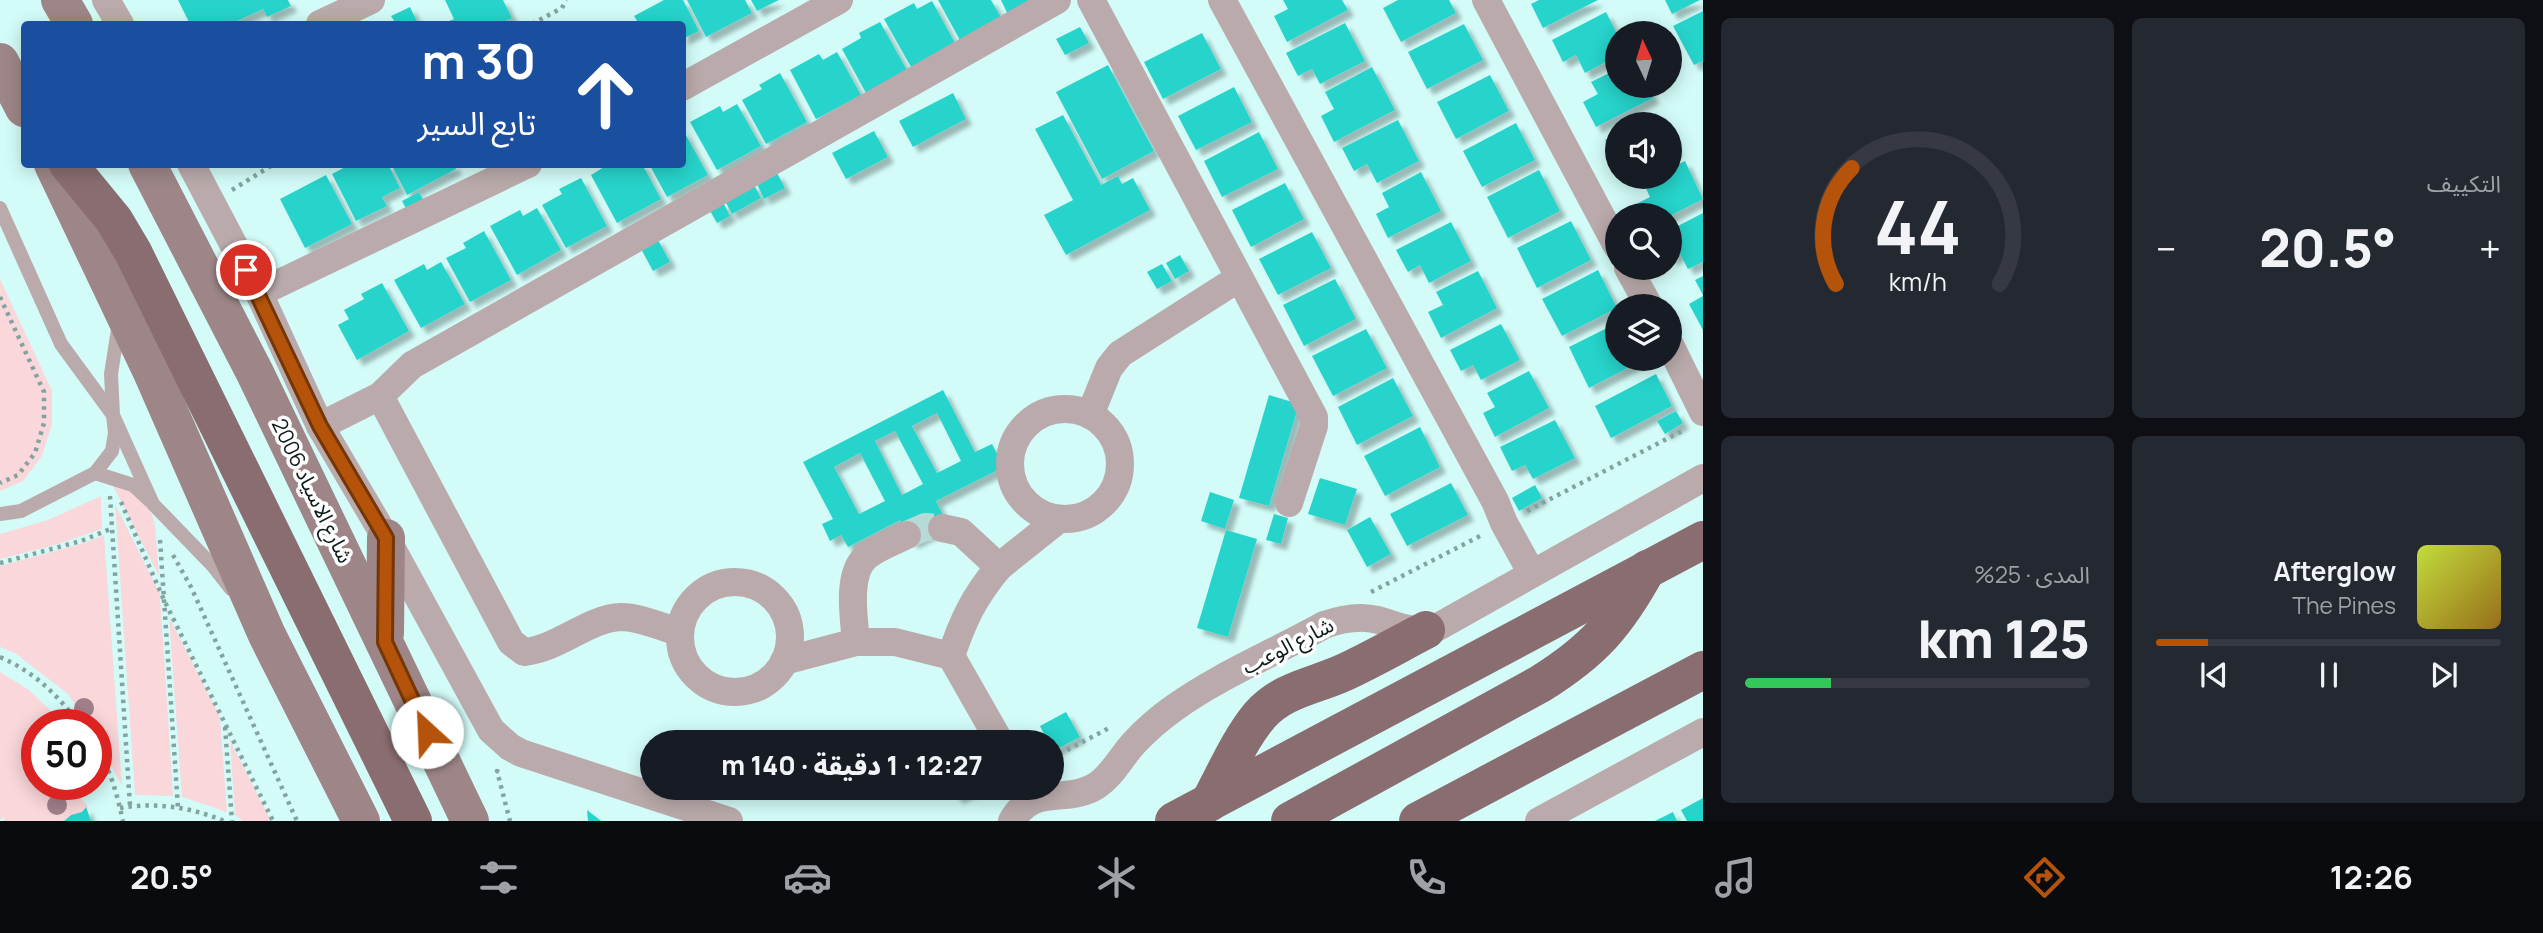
<!DOCTYPE html>
<html lang="ar">
<meta charset="utf-8">
<style>
:root{--surface:#171b24;--page:#242831;--text:#f1f3f6;--muted:#9ea1a6;--line:#363941;--accent:#b45309}
body{margin:0;font-family:Manrope,"Noto Sans Arabic",sans-serif;background:var(--page);color:var(--text);direction:rtl;height:100vh;display:flex;flex-direction:column;font-size:26px;white-space:nowrap}
*{box-sizing:border-box;margin:0}
p{font-size:23px;color:var(--muted)}
.icon{flex:none;width:38px;height:38px;fill:none;stroke:currentColor;stroke-width:2;stroke-linecap:round;stroke-linejoin:round}
.map{position:relative;flex:1;overflow:hidden;direction:ltr}
.details{display:flex;flex-direction:column;gap:18px;padding:18px;background:#0d0f14;width:840px}
.details>*{flex:none}
.banner{position:absolute;left:21px;top:21px;width:665px;height:147px;border-radius:7px;box-shadow:0 4px 18px #0003;direction:rtl;background:#1a4fa0;color:#fff;overflow:hidden}
.needle{width:46px;rotate:356deg}
.fabs{position:absolute;left:1605px;top:21px;display:grid;gap:14px}
.fabs a{display:grid;place-items:center;width:77px;height:77px;border-radius:50%;background:var(--surface);box-shadow:0 4px 18px #0003;font-size:35px}
.speed{position:absolute;left:21px;top:709px;display:flex;gap:14px;font-size:35px;font-weight:700;text-align:center}
.speed>*{display:grid;place-content:center;width:91px;height:91px;border-radius:50%;background:var(--surface);box-shadow:0 4px 18px #0003;line-height:1}
.speed .limit{border:10px solid #d22;background:#fff;color:#111}
.pin{position:absolute;display:grid;place-items:center;width:60px;height:60px;color:#fff;margin:-30px;border:4px solid #fff;border-radius:50%;box-shadow:0 2px 7px #0007}
.me{position:absolute;width:77px;margin:-38px;rotate:335deg;stroke-linejoin:round;filter:drop-shadow(0 0 5px #0008)}
.turn{display:flex;align-items:center;gap:24px;height:147px;padding:0 35px;font-size:32px}
.turn .icon{width:91px;height:91px;stroke-width:2.5}
.turn b{display:block;font-size:49px;line-height:60px}
.big{font-size:52px;font-weight:800;line-height:1.1}
.details .widget{flex:1;display:flex;flex-direction:column;justify-content:center;gap:10px;min-width:0;padding:0 24px;border-radius:10px;background:var(--page)}
.details .dial{align-items:center;gap:0}
.dial svg{height:182px;overflow:visible;fill:none;stroke:var(--line);stroke-width:7;stroke-linecap:round;text-anchor:middle}
.dial text{fill:var(--text);stroke:none}
.song{display:flex;align-items:center;gap:21px}
.cover{width:84px;height:84px;border-radius:10px;background:linear-gradient(135deg,hsl(70 70% 55%),hsl(40 70% 35%))}
.played{height:7px;border-radius:4px;background:linear-gradient(90deg,var(--accent) 15%,var(--line) 15%)}
.keys{display:flex;justify-content:space-around;direction:ltr}
.heat{display:flex;justify-content:space-between;align-items:center;font-size:38px;direction:ltr}
.charge{height:10px;border-radius:5px;background:linear-gradient(90deg,#34c759 25%,var(--line) 0)}
.details .tiles{flex:1;display:grid;gap:18px;grid-template-columns:repeat(2,1fr)}
.trip{position:absolute;left:640px;top:730px;width:424px;height:70px;border-radius:35px;background:var(--surface);box-shadow:0 4px 18px #0003;font-weight:800;line-height:70px;text-align:center;direction:rtl}
.tabs{display:flex;height:112px;justify-content:space-around;align-items:center;background:#090b0e;color:var(--muted)}
.tabs .icon{width:49px;height:49px}
.tabs .active{color:var(--accent)}
.tabs b{font-size:32px;color:var(--text)}
main{display:flex;flex:1;min-height:0}
.map>svg:first-child{display:block}
</style>
<main>
<section class="details">
<div class="tiles">
<div class="widget"><p>التكييف</p>
<div class="heat"><a>−</a><b class="big">20.5°</b><a>+</a></div>
</div>
<div class="widget dial"><svg viewBox="0 0 100 80">
<path d="M14 69A42 42 0 1 1 86 69"/>
<path d="M14 69A42 42 0 0 1 21 18" stroke="#b45309"/>
<text x="50" y="56" font-size="32" font-weight="700">44</text>
<text x="50" y="72" font-size="11">km/h</text>
</svg></div>
<div class="widget">
<div class="song"><i class="cover"></i><div><b>Afterglow</b><p>The Pines</p></div></div>
<div class="played"></div>
<div class="keys"><svg class="icon" aria-label="previous" viewBox="0 0 24 24"><path d="M18 5L8 12l10 7zM5 5v14"/></svg><svg class="icon" aria-label="pause" viewBox="0 0 24 24"><path d="M8 5v14M16 5v14"/></svg><svg class="icon" aria-label="next" viewBox="0 0 24 24"><path d="M6 5l10 7-10 7zM19 5v14"/></svg></div>
</div>
<div class="widget"><p>المدى · 25%</p><b class="big">125 km</b><div class="charge"></div></div>
</div>
</section>
<div class="map">
<svg width="1703" height="821" viewBox="0 0 1703 821">
<defs>
<filter id="shadow"><feDropShadow dx="6" dy="6" stdDeviation="2" flood-color="#0004"/></filter>
</defs>
<rect width="100%" height="100%" fill="#d3fcf8"/>
<g fill="#f9d7da">
<polygon points="0,279 52,391 52,424 42,456 23,481 0,491"/>
<polygon points="113,486 134,489 151,512 155,525 159,576"/>
<polygon points="101,496 102,529 55,545 0,559 0,534 48,520"/>
<polygon points="115,504 160,594 173,796 135,795"/>
<path d="M 104,535 L 122,786 C 114,770 96,741 96,724 L 89,724 L 68,694 L 15,653 L 0,647 L 0,566 L 84,543 Z"/>
<polygon points="169,617 220,717 227,812 182,797"/>
<polygon points="0,672 29,690 64,724 37,724 37,784 52,784 56,791 71,798 77,795 88,806 82,812 71,815 64,821 2,821 5,819 4,817 0,820"/>
<polygon points="230,740 271,821 243,821 235,815"/>
</g>
<g fill="#28d4cb" fill-rule="evenodd" filter="url(#shadow)">
<polygon points="178,0 288,0 291,6 267,17 263,9 231,24 190,24"/>
<polygon points="445,0 503,0 512,18 498,24 442,24 454,19"/>
<polygon points="664,0 683,0 699,31 682,39 682,24 639,24 634,16"/>
<polygon points="687,0 745,0 752,13 706,37"/>
<polygon points="751,0 779,0 757,11"/>
<polygon points="938,0 991,0 1002,19 961,42"/>
<polygon points="1001,0 1051,0 1011,21"/>
<polygon points="1283,0 1342,0 1348,10 1287,42 1274,16 1288,9"/>
<polygon points="1398,0 1449,0 1456,13 1401,42 1383,8"/>
<polygon points="1539,0 1598,0 1543,28 1531,4"/>
<polygon points="1665,0 1700,0 1672,14"/>
<polygon points="932,1 955,43 911,67 884,19 914,3 917,9"/>
<polygon points="410,7 418,24 396,24 391,16"/>
<polygon points="1703,11 1703,61 1694,65 1673,26"/>
<polygon points="1606,12 1617,34 1617,56 1585,73 1576,55 1563,62 1552,40"/>
<polygon points="880,22 907,70 866,93 842,49 861,38 859,33"/>
<polygon points="1345,23 1365,61 1320,84 1312,69 1298,76 1286,53"/>
<polygon points="1464,24 1483,60 1427,89 1408,52"/>
<polygon points="1080,27 1089,43 1065,55 1056,39"/>
<polygon points="1202,33 1221,69 1163,99 1144,62"/>
<polygon points="837,52 861,95 816,119 790,70 819,54 823,60"/>
<polygon points="1108,65 1154,151 1102,179 1056,92"/>
<polygon points="1372,67 1395,110 1334,142 1321,116 1334,109 1325,92"/>
<polygon points="1617,69 1617,86 1647,86 1653,98 1596,127 1583,102 1598,94 1591,82"/>
<polygon points="780,73 807,122 766,144 742,100 762,89 759,85"/>
<polygon points="1490,75 1509,111 1456,139 1437,102"/>
<polygon points="1234,87 1252,122 1196,150 1178,116"/>
<polygon points="953,93 966,119 913,147 899,121"/>
<polygon points="737,104 761,146 717,170 690,122 720,106 723,112"/>
<polygon points="1656,113 1662,124 1635,124"/>
<polygon points="1063,115 1101,185 1118,176 1122,184 1133,178 1150,210 1066,255 1044,215 1073,200 1035,129"/>
<polygon points="1398,120 1419,161 1377,183 1367,164 1354,171 1342,148"/>
<polygon points="1516,123 1535,160 1482,187 1463,151"/>
<polygon points="682,128 708,175 667,197 649,164 682,164"/>
<polygon points="874,131 888,157 846,179 832,153"/>
<polygon points="1259,132 1278,169 1222,197 1204,161"/>
<polygon points="1617,134 1617,164 1605,140"/>
<polygon points="1670,138 1676,150 1670,153"/>
<polygon points="1685,161 1703,199 1670,216 1645,215 1638,203 1650,197 1643,182 1653,177 1670,177 1670,168"/>
<polygon points="351,164 388,164 400,188 382,197 387,206 356,221 332,174"/>
<polygon points="391,164 454,164 456,169 407,195"/>
<polygon points="609,164 642,164 661,199 617,223 591,175"/>
<polygon points="1539,170 1560,211 1508,238 1487,197"/>
<polygon points="1421,172 1441,211 1388,238 1376,214 1389,207 1382,193"/>
<polygon points="777,173 785,188 764,199 757,184"/>
<polygon points="326,175 352,224 305,248 280,199"/>
<polygon points="581,178 607,226 566,248 542,205 562,194 559,189"/>
<polygon points="753,183 761,198 732,214 724,199"/>
<polygon points="1285,183 1304,219 1251,247 1232,210"/>
<polygon points="419,192 426,205 409,214 402,201"/>
<polygon points="723,202 730,216 717,223 709,209"/>
<polygon points="537,208 561,250 517,275 490,226 520,210 523,216"/>
<polygon points="1703,213 1703,262 1688,269 1680,254 1670,260 1670,230"/>
<polygon points="1571,221 1591,260 1537,288 1517,248"/>
<polygon points="1451,222 1471,261 1429,283 1420,265 1408,272 1396,250"/>
<polygon points="484,231 511,280 470,302 446,258 466,248 463,243"/>
<polygon points="1312,232 1331,268 1278,295 1259,259"/>
<polygon points="657,238 670,262 653,271 640,247"/>
<polygon points="1180,255 1189,271 1175,279 1166,263"/>
<polygon points="441,262 465,304 421,328 394,280 424,264 427,270"/>
<polygon points="1162,264 1172,281 1157,289 1147,272"/>
<polygon points="1598,270 1617,308 1562,336 1542,299"/>
<polygon points="1478,271 1497,308 1441,338 1428,312 1443,305 1436,292"/>
<polygon points="1703,276 1703,295 1695,280"/>
<polygon points="1335,279 1356,319 1304,346 1283,305"/>
<polygon points="382,283 409,331 357,360 338,325 349,319 344,310 364,299 361,294"/>
<polygon points="1703,296 1703,330 1689,304"/>
<polygon points="1617,323 1617,359 1645,359 1589,388 1569,347"/>
<polygon points="1501,324 1520,360 1481,380 1473,365 1461,371 1450,350"/>
<polygon points="1366,329 1387,368 1333,396 1312,356"/>
<polygon points="1529,371 1549,408 1495,437 1483,413 1495,407 1487,393"/>
<polygon points="1656,374 1672,406 1611,438 1595,406"/>
<polygon points="1393,378 1413,416 1357,445 1338,407"/>
<path d="M 943,390 L 975,452 L 992,444 L 1004,467 L 936,501 L 948,525 L 912,543 L 900,520 L 848,547 L 841,535 L 830,541 L 822,524 L 833,519 L 803,462 ZM 937,413 L 961,461 L 937,473 L 912,426 ZM 895,431 L 923,484 L 902,495 L 875,441 ZM 860,453 L 885,501 L 859,514 L 834,467 Z"/>
<polygon points="1269,395 1299,404 1269,506 1239,498"/>
<polygon points="1676,411 1683,423 1665,434 1657,421"/>
<polygon points="1555,420 1575,458 1533,479 1525,465 1512,471 1500,447"/>
<polygon points="1420,427 1440,467 1385,496 1364,456"/>
<polygon points="1320,478 1357,489 1345,525 1308,514"/>
<polygon points="1451,483 1468,515 1407,546 1390,514"/>
<polygon points="1535,485 1542,498 1519,511 1512,498"/>
<polygon points="1210,492 1234,500 1225,529 1201,521"/>
<polygon points="1274,514 1288,518 1281,544 1266,540"/>
<polygon points="1370,517 1391,554 1367,567 1347,530"/>
<polygon points="1226,530 1257,539 1228,637 1197,628"/>
<polygon points="1066,712 1080,737 1053,751 1052,742 1048,742 1040,726"/>
<polygon points="708,736 724,741 724,742 706,742"/>
<polygon points="951,788 978,788 957,798"/>
<polygon points="1703,798 1703,821 1687,821 1681,810"/>
<polygon points="86,807 91,821 64,821 71,815 82,812"/>
<polygon points="587,810 601,821 588,821"/>
<polygon points="1673,812 1677,821 1655,821"/>
</g>
<g fill="none" stroke-linecap="round" stroke-linejoin="round">
<polyline stroke="#b5dad7" stroke-width="28" stroke-dasharray="28 14" stroke-linecap="butt" points="907,535 925,527 942,528"/>
<g stroke="#84a3a0" stroke-width="4.5" stroke-dasharray="3.5 5" stroke-linecap="butt">
<polyline points="532,24 562,8 566,0"/>
<polyline points="232,190 274,164"/>
<polyline points="0,297 44,392 44,423 35,453 18,475 0,483"/>
<polyline points="110,496 130,806"/>
<polyline points="121,502 164,600 273,821"/>
<polyline points="1527,511 1684,430"/>
<polyline points="160,540 178,808"/>
<polyline points="173,555 191,587 297,821"/>
<polyline points="0,563 81,541 113,528"/>
<polyline points="1371,592 1482,535"/>
<path d="M 0,657 C 36,673 56,694 80,724"/>
<polyline points="225,727 232,821"/>
<path d="M 96,748 C 111,770 117,795 123,821"/>
<polyline points="1052,758 1109,728"/>
<polyline points="499,772 497,771 510,821"/>
<path d="M 120,808 C 155,802 191,807 224,821"/>
</g>
<g stroke="#baaaab" stroke-width="14">
<polyline points="0,208 61,344 113,415 115,433 112,451 95,473 133,485 149,500"/>
<polyline points="119,323 111,374 113,415 153,504 213,566 231,589"/>
<polyline points="0,514 21,511 95,473"/>
</g>
<g stroke="#baaaab" stroke-width="28">
<polyline points="106,0 120,24"/>
<polyline points="1091,0 1314,417 1314,426 1289,503"/>
<polyline points="1222,0 1495,501 1504,523 1531,572"/>
<polyline points="1486,0 1617,246"/>
<polyline points="320,24 371,0"/>
<polyline points="682,87 839,0"/>
<polyline points="191,164 259,293 320,426 386,538 491,730 510,747 521,753 729,821"/>
<polyline points="1628,268 1649,306"/>
<polyline points="259,293 528,164"/>
<polyline points="1670,345 1703,412"/>
<path d="M 380,396 L 511,642 L 524,652 C 561,648 588,618 621,617 C 640,617 661,627 679,632"/>
<circle cx="1065" cy="464" r="55"/>
<polyline points="1090,415 1109,368 1120,354 1239,278"/>
<polyline points="320,426 380,396 412,365 1057,0"/>
<path d="M 907,535 C 895,541 878,547 867,556 C 846,573 854,618 856,642 L 895,642 L 951,656 C 963,620 974,597 999,567 L 961,532 L 942,528"/>
<polyline points="999,567 1059,519"/>
<circle cx="735" cy="637" r="55"/>
<polyline points="951,656 1000,742"/>
<polyline points="784,661 856,642"/>
<path d="M 1012,821 C 1033,783 1065,805 1096,786 C 1112,776 1121,757 1134,743 C 1146,730 1160,718 1174,708 C 1218,676 1276,652 1324,625 C 1341,619 1359,615 1378,620 C 1399,626 1413,634 1436,628 L 1703,478"/>
<polyline points="1539,821 1703,732"/>
</g>
<g stroke="#9e8688" stroke-width="38">
<polyline points="60,0 74,24"/>
<polyline points="0,62 24,108"/>
<polyline points="53,164 151,370 267,635 361,821"/>
<polyline points="147,164 255,373 470,821"/>
<polyline points="385,633 386,538"/>
</g>
<g stroke="#8a6d70" stroke-width="38">
<polyline points="68,164 114,220 133,252 413,821"/>
<path d="M 1209,803 C 1225,774 1239,740 1260,715 C 1283,689 1315,686 1345,672 C 1373,659 1399,644 1426,630"/>
<polyline points="1174,821 1703,540"/>
<path d="M 1290,821 L 1540,684 C 1593,651 1617,624 1647,569"/>
<polyline points="1418,821 1703,670"/>
</g>
</g>
<g fill="#a2818b">
<circle cx="84" cy="708" r="10"/>
<circle cx="57" cy="805" r="10"/>
</g>
<g fill="none" stroke-linecap="round" stroke-linejoin="round">
<g stroke="#753606" stroke-width="18">
<polyline id="route" points="246,270 320,426 386,538 385,642 427,732"/>
</g>
<use href="#route" stroke="#b45309" stroke-width="12"/>
</g>
<g text-anchor="middle" stroke-width="7" stroke-linejoin="round" paint-order="stroke">
<g font-size="21" fill="#0c1c1a" stroke="#fff">
<text transform="translate(312 491) rotate(64)" y="7">شارع الاسياد 2006</text>
<text transform="translate(1288 646) rotate(-27)" y="7">شارع الوعب</text>
</g>
</g>
</svg>
<div class="fabs">
<a><svg class="needle" viewBox="-14 -14 28 28"><path d="M0-13l5 13h-10z" fill="#e53935"/><path d="M0 13l5-13h-10z" fill="#9ea1a6"/></svg></a>
<a><svg class="icon" aria-label="sound" viewBox="0 0 24 24"><path d="M4 9h4l5-4v14l-5-4H4zM17 9q2 3 0 6"/></svg></a>
<a><svg class="icon" aria-label="search" viewBox="0 0 24 24"><circle cx="10" cy="10" r="6"/><path d="M15 15l6 6"/></svg></a>
<a><svg class="icon" aria-label="layers" viewBox="0 0 24 24"><path d="M12 4l9 5-9 5-9-5zM3 14l9 5 9-5"/></svg></a>
</div>
<div class="speed"><div class="limit">50</div></div>
<div class="pin" style="left:246px;top:270px;background:#d93025"><svg class="icon" aria-label="arrive" viewBox="0 0 24 24"><path d="M6 21V4h12l-3 4 3 4H6"/></svg></div>
<svg class="me" style="left:427px;top:732px" viewBox="-20 -20 40 40"><circle r="19" fill="#fff"/><path d="M0-13L10 11 0 6-10 11z" fill="#b45309"/></svg>
<div class="trip">12:27 · 1 دقيقة · 140 m</div>
<div class="banner">
<div class="turn"><svg class="icon" aria-label="ahead" viewBox="0 0 24 24"><path d="M12 20V5M6 11l6-6 6 6"/></svg><div><b>30 m</b>تابع السير</div></div>
</div>
</div>
</main>
<nav class="tabs">
<b>12:26</b>
<svg class="icon active" aria-label="directions" viewBox="0 0 24 24"><path d="M12 3l9 9-9 9-9-9zM9 14v-3h6M13 9l2 2-2 2"/></svg>
<svg class="icon" aria-label="music" viewBox="0 0 24 24"><path d="M9 18V5l10-2v13"/><circle cx="6" cy="18" r="3"/><circle cx="16" cy="16" r="3"/></svg>
<svg class="icon" aria-label="phone" viewBox="0 0 24 24"><path d="M5 4h4l2 5-3 2q2 4 5 5l2-3 5 2v4C11 20 4 13 5 4z"/></svg>
<svg class="icon" aria-label="climate" viewBox="0 0 24 24"><path d="M12 3v18M4 7l16 10M4 17L20 7"/></svg>
<svg class="icon" aria-label="car" viewBox="0 0 24 24"><path d="M5 17H2v-5l4-1 3-4h7l3 4 3 1v5h-3M9 17h6M6 11h13"/><circle cx="7" cy="17" r="2"/><circle cx="17" cy="17" r="2"/></svg>
<svg class="icon" aria-label="filters" viewBox="0 0 24 24"><path d="M4 7h16M4 17h16"/><circle cx="9" cy="7" r="2"/><circle cx="15" cy="17" r="2"/></svg>
<b>20.5°</b>
</nav>
